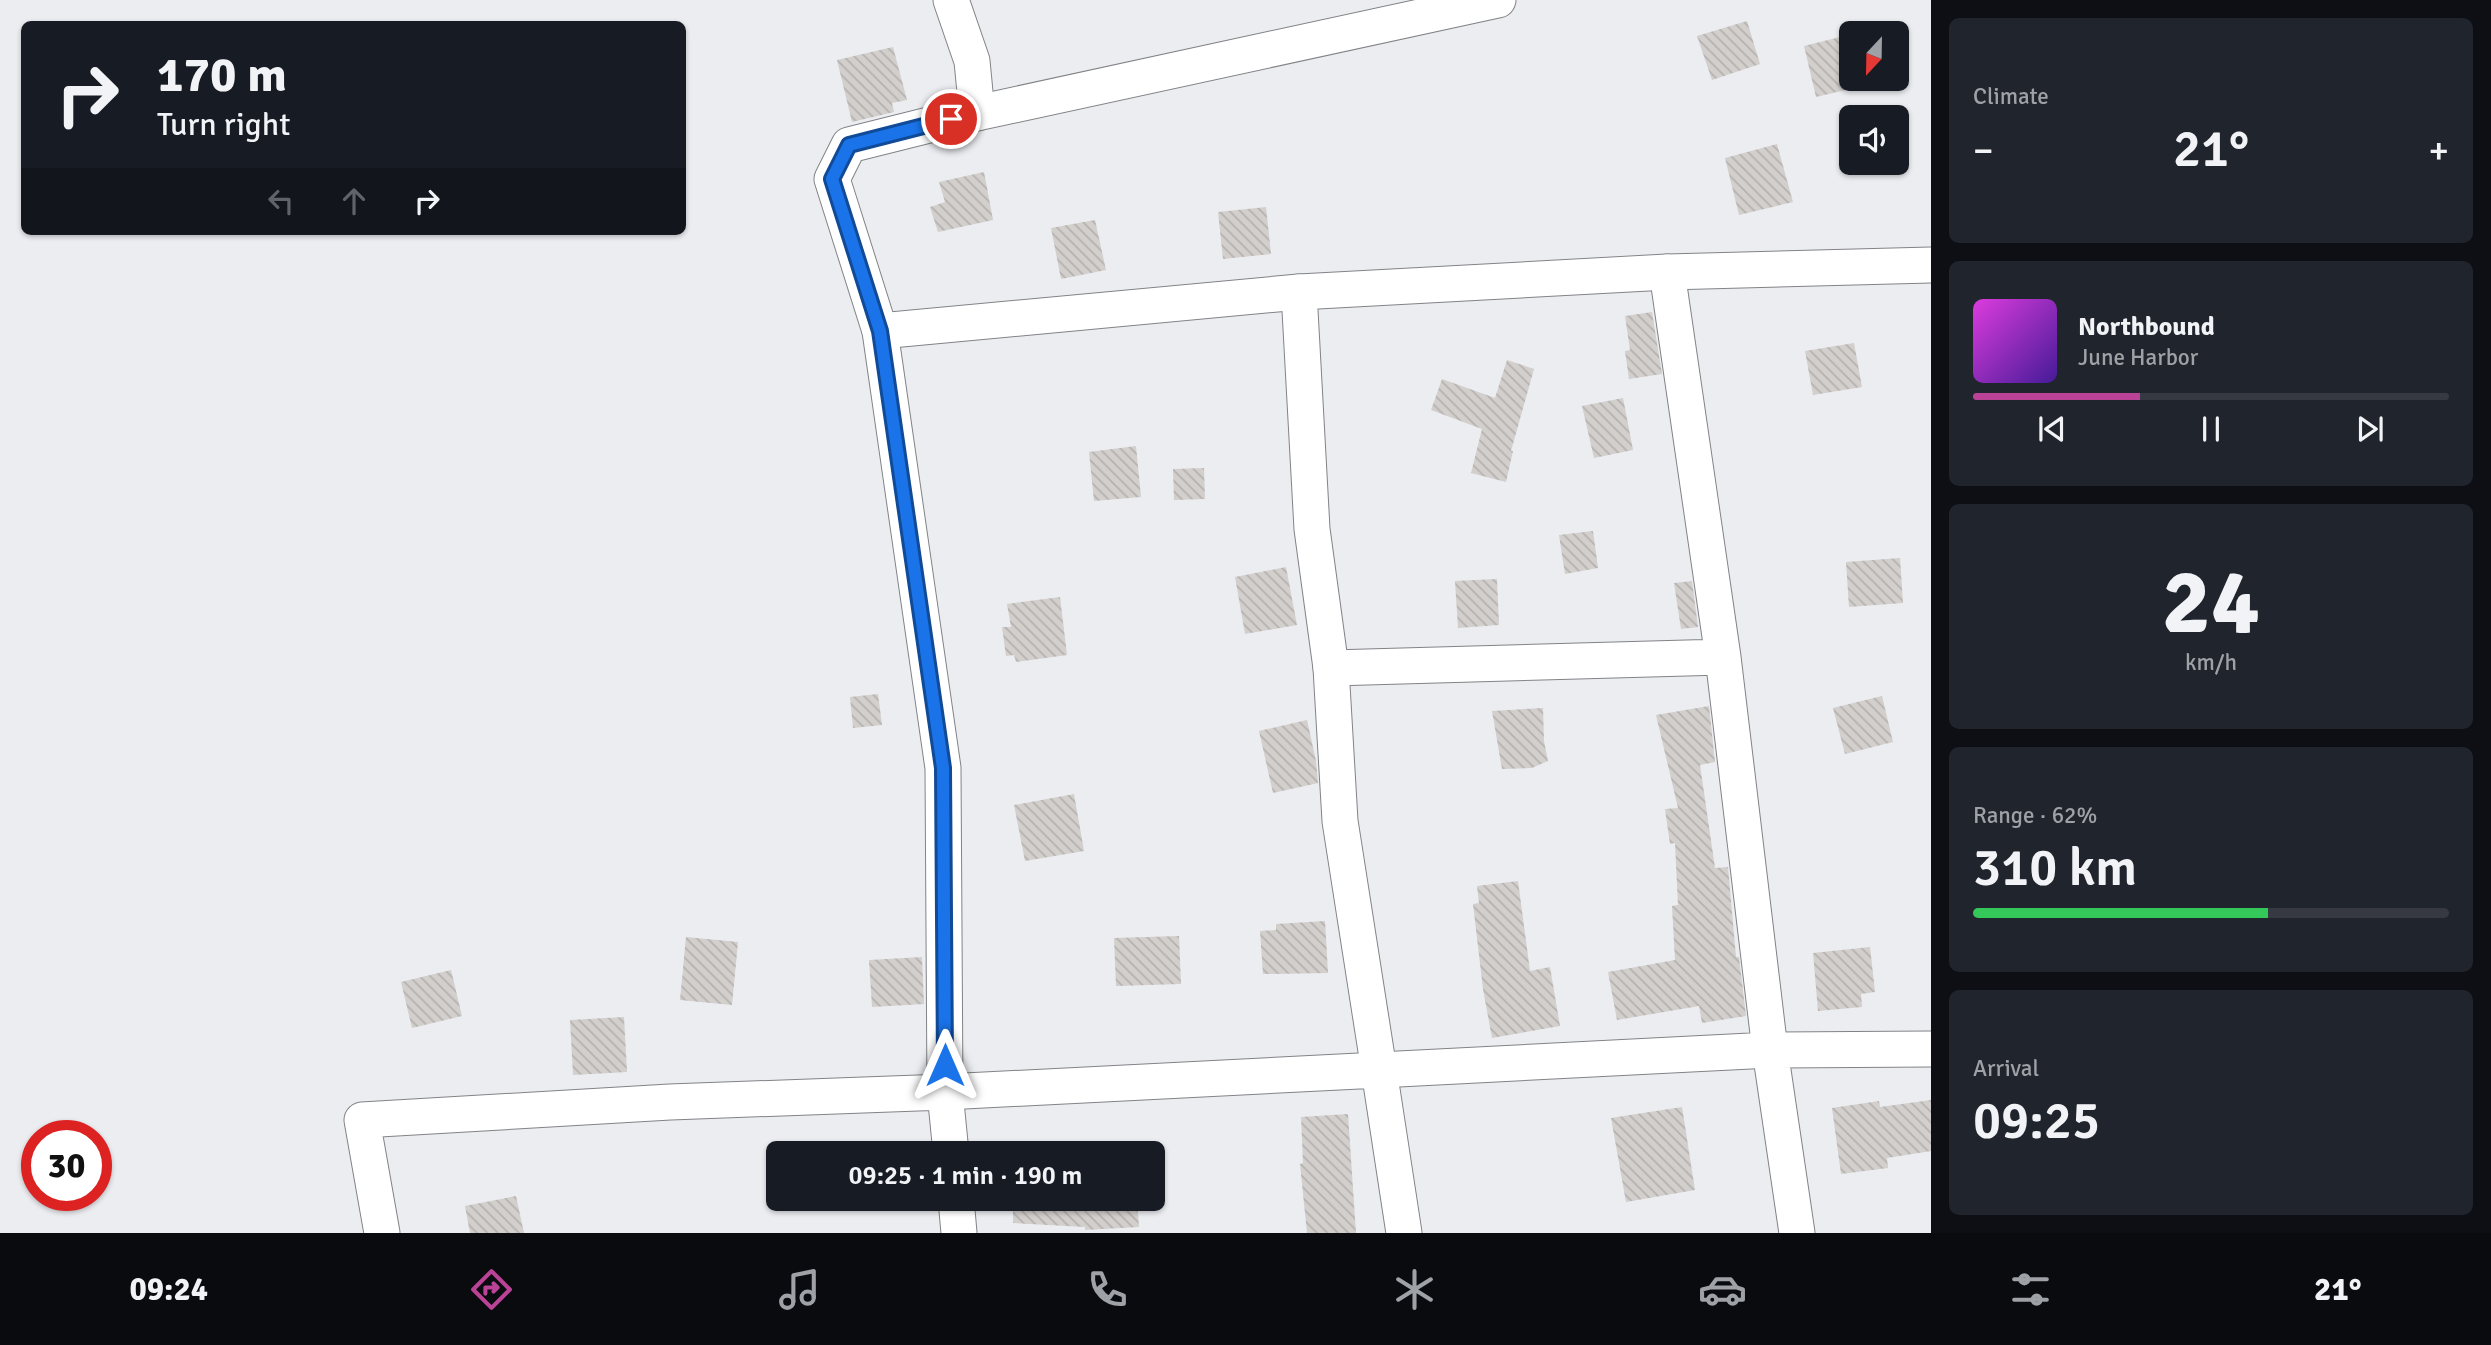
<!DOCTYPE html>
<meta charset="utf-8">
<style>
:root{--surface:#171b24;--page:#20242c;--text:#f1f3f6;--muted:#9ea1a6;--line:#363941;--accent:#bb4397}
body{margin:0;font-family:Signika,sans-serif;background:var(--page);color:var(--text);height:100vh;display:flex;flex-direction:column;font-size:26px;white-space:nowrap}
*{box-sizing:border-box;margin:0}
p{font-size:23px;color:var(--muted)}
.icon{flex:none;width:38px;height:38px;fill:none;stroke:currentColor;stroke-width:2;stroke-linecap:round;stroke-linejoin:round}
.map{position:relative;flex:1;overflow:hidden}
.details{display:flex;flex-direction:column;gap:18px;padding:18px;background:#0d0f14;width:560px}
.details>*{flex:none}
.hud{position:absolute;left:21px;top:21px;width:665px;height:214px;border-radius:10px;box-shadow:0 2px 5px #0004;background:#171b24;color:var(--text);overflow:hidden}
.needle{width:46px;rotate:202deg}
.buttons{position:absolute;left:1839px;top:21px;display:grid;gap:14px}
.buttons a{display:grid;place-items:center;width:70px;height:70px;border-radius:10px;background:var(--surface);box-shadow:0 2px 5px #0004;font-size:35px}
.speed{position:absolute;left:21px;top:1120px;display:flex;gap:14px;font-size:35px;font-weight:700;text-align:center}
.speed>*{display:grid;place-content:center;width:91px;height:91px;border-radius:50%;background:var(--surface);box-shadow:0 2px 5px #0004;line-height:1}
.speed .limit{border:10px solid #d22;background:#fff;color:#111}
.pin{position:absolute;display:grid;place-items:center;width:60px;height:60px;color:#fff;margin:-30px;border:4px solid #fff;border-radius:50%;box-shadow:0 2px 7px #0007}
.me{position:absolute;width:77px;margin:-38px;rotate:0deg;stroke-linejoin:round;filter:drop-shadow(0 0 5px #0008)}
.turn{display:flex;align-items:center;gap:24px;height:147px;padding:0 21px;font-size:32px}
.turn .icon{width:91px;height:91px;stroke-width:2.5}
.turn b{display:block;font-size:49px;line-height:60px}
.lanes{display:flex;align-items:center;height:66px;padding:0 21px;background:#0003;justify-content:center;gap:35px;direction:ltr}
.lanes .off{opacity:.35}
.big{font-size:52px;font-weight:600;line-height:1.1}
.details .card{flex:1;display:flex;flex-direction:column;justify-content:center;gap:10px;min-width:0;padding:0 24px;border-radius:10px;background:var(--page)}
.details .dial{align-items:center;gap:0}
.dial b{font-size:91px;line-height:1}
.song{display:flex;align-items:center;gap:21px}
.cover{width:84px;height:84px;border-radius:10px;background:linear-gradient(135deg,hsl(300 70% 55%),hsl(260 70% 35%))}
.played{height:7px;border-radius:4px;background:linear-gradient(90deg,var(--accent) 35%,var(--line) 35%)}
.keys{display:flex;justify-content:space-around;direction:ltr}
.heat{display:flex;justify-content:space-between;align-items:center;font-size:38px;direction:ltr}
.charge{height:10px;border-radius:5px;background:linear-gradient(90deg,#34c759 62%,var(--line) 0)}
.trip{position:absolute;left:766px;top:1141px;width:399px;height:70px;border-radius:10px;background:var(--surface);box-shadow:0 2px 5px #0004;font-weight:600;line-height:70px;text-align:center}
.tabs{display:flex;height:112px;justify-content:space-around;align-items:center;background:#090b0e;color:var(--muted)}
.tabs .icon{width:49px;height:49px}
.tabs .active{color:var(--accent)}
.tabs b{font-size:32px;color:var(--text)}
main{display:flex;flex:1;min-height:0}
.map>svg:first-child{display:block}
</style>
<main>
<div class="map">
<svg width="1931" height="1233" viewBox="0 0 1931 1233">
<defs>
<pattern id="building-back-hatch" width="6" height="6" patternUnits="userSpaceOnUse" patternTransform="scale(1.75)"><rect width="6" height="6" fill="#d2cfcc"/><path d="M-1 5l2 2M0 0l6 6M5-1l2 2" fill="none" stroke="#b4b1af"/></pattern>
</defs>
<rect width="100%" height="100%" fill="#ecedf1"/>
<g fill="url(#building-back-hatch)">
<polygon points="1747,21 1760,64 1712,80 1697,36"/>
<polygon points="1888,24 1891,33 1853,33 1854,33"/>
<polygon points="1852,34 1852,79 1856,79 1858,87 1816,97 1804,46"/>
<polygon points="893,47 907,100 892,103 894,112 852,122 837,60"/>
<polygon points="1777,144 1793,202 1739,215 1725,158"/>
<polygon points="984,172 993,220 938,232 930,207 945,202 939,182"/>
<polygon points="1266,207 1271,254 1223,259 1218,212"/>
<polygon points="1095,220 1106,270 1061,279 1051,228"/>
<polygon points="1652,312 1662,374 1629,379 1625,351 1630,350 1625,316"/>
<polygon points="1854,343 1862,387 1813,395 1805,351"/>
<polygon points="1507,360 1534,369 1511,451 1513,451 1506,482 1471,473 1482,429 1431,410 1442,379 1495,398"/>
<polygon points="1623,398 1633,450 1594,458 1582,406"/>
<polygon points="1136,446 1141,497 1094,501 1089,452"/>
<polygon points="1204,468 1205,499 1174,500 1173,469"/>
<polygon points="1593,531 1598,568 1565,574 1559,535"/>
<polygon points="1900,558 1903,603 1849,607 1846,562"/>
<polygon points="1286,567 1297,625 1245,634 1235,577"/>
<polygon points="1497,579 1499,625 1458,628 1455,581"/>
<polygon points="1692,581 1698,627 1681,629 1674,583"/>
<polygon points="1060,597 1067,655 1016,662 1014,655 1006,656 1002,627 1011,627 1007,604"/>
<polygon points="878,694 882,725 853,728 850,697"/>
<polygon points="1882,696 1893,742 1845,754 1833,708"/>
<polygon points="1709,706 1715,762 1700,765 1715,868 1728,867 1736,957 1739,957 1746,1016 1702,1023 1699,1006 1617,1020 1608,972 1675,960 1672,906 1678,905 1675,843 1670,844 1665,809 1678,808 1656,715"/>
<polygon points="1543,708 1544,741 1548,761 1532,768 1502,769 1492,711"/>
<polygon points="1307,720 1316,761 1318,783 1273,793 1259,731"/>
<polygon points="1074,794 1084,851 1025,861 1014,805"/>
<polygon points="1518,881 1530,971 1550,967 1560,1026 1492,1038 1483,989 1473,904 1479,903 1477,886"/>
<polygon points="1325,921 1328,973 1263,974 1260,931 1276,930 1276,924"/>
<polygon points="1179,936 1181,984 1116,986 1114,938"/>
<polygon points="686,937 738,942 732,1005 680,1000"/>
<polygon points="1870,947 1875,992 1861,994 1862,1007 1818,1011 1813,953"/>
<polygon points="922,957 924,1004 872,1007 869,960"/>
<polygon points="451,970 462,1016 412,1028 401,982"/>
<polygon points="624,1017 627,1072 573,1075 570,1020"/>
<polygon points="1931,1100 1931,1151 1887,1158 1888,1168 1841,1174 1832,1108 1879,1101 1880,1107"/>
<polygon points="1682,1107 1695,1190 1626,1202 1611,1118"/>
<polygon points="1348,1114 1356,1233 1307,1233 1300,1164 1303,1163 1301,1117"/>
<polygon points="862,1142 912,1144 911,1153 862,1153"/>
<polygon points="516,1196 524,1233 470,1233 465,1206"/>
<polygon points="860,1199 910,1199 909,1204 860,1202"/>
<polygon points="1013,1199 1137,1199 1139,1227 1085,1230 1085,1227 1013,1223"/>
</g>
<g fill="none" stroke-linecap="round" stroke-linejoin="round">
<g stroke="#818386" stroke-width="37">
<g id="street">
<polyline points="951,0 972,61 977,113 849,145 832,179 880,331 1299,292 1667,272 1931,265"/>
<polyline points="977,113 1498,0"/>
<polyline points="1667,272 1723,657 1770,1050 1379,1070 1340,821 1331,668 1723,657"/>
<polyline points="1299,292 1312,529 1331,668"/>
<polyline points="880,331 943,768 945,1092 1379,1070 1404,1233"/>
<polyline points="956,1199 959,1233"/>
<polyline points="382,1233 362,1120 670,1102 945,1092 951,1153"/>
<polyline points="1797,1233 1770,1050 1931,1049"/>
</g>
</g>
<use href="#street" stroke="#fff" stroke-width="35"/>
</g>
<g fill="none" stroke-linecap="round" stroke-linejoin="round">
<g stroke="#114b97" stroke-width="18">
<polyline id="route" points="945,1065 943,768 880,331 832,179 849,145 951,119"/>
</g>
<use href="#route" stroke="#1a73e8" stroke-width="12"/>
</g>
</svg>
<div class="buttons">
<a><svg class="needle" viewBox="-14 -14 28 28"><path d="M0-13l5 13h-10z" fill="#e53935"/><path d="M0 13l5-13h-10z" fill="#9ea1a6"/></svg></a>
<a><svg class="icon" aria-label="sound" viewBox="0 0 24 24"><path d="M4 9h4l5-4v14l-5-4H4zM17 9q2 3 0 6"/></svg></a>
</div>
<div class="speed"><div class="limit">30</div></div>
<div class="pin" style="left:951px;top:119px;background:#d93025"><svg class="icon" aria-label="arrive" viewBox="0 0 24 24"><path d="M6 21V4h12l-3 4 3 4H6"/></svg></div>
<svg class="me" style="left:945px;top:1065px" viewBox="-20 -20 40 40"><path d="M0-17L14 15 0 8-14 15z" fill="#1a73e8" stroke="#fff" stroke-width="4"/></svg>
<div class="trip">09:25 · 1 min · 190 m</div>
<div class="hud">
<div class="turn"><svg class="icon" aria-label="right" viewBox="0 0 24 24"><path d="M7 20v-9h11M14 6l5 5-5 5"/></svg><div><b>170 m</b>Turn right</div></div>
<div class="lanes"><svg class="icon off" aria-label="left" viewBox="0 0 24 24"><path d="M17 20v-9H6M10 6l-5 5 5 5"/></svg><svg class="icon off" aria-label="ahead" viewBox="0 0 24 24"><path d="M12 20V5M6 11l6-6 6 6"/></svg><svg class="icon" aria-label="right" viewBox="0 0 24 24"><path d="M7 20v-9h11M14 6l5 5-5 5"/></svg></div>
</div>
</div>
<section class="details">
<div class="card"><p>Climate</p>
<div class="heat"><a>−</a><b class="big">21°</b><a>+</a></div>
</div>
<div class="card">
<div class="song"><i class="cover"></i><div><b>Northbound</b><p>June Harbor</p></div></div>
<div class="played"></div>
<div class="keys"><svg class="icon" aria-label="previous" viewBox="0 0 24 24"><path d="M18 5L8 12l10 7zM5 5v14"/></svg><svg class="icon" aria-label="pause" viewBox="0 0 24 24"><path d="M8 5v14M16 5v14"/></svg><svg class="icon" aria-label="next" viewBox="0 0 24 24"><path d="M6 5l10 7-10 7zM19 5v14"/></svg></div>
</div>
<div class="card dial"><b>24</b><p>km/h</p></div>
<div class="card"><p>Range · 62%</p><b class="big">310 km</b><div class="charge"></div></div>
<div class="card"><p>Arrival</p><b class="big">09:25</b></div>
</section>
</main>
<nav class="tabs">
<b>09:24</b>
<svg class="icon active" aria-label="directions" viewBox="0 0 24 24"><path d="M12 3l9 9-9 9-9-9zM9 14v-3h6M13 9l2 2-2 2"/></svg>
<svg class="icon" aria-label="music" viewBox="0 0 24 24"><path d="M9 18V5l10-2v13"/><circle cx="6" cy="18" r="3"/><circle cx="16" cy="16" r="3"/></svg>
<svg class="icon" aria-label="phone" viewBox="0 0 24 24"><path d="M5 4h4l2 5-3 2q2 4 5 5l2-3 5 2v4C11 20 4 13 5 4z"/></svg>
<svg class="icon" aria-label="climate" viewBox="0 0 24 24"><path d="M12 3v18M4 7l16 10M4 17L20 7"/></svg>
<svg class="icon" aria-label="car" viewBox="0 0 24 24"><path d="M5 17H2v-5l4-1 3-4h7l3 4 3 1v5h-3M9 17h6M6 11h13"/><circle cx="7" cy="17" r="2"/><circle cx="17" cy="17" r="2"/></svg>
<svg class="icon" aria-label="filters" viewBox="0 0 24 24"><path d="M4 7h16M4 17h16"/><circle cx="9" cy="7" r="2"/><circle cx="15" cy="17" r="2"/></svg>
<b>21°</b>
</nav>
